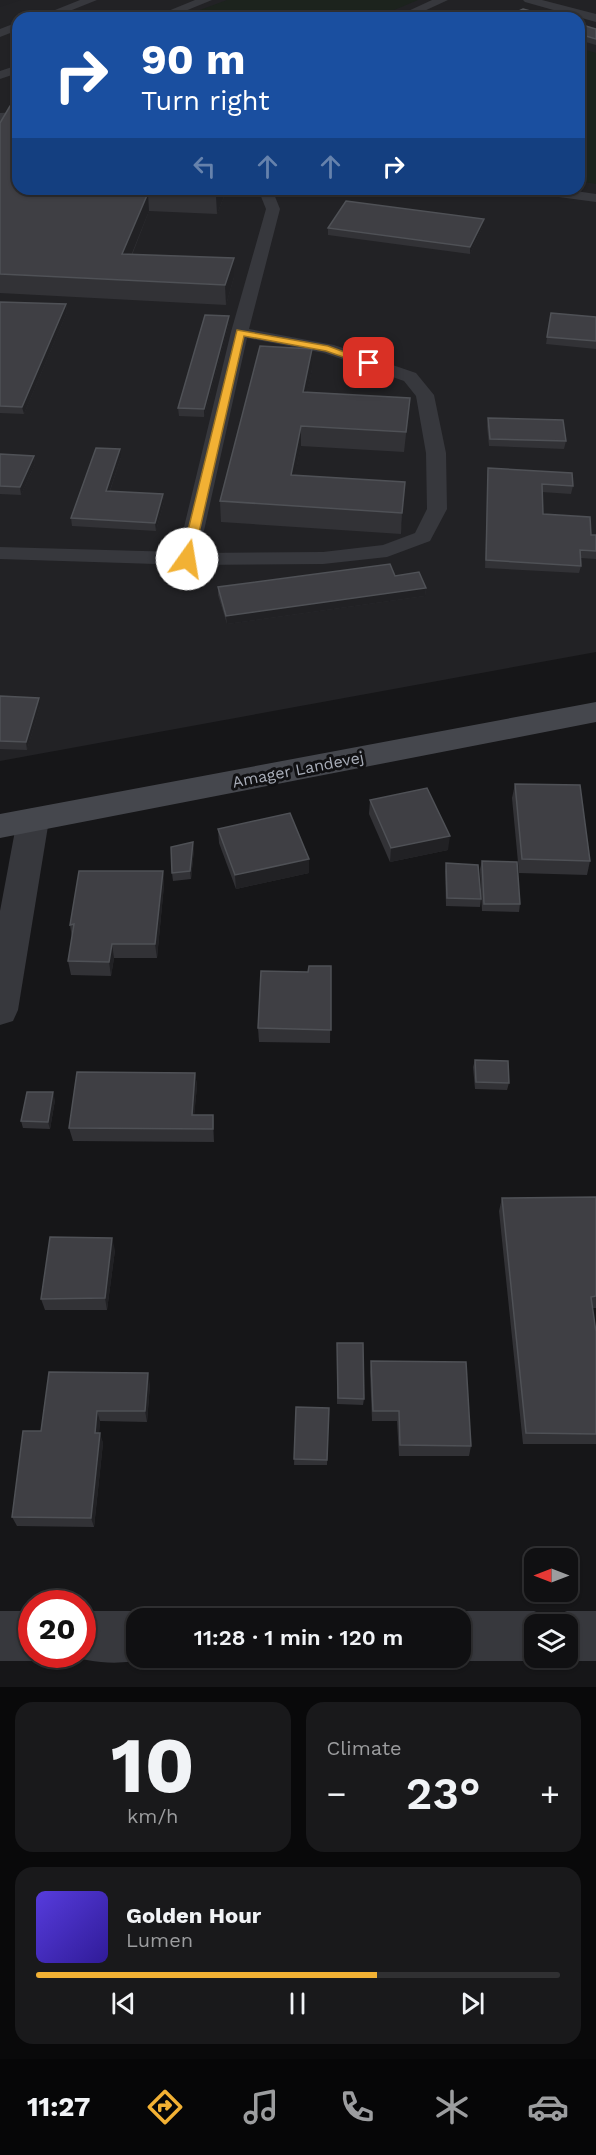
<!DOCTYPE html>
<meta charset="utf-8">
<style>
:root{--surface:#101012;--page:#19191b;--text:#f1f3f6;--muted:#9c9d9f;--line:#303032;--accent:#f2b134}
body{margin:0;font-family:"Work Sans",sans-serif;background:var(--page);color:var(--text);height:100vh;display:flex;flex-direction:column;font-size:22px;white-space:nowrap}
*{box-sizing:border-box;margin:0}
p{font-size:20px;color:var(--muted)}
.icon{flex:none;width:33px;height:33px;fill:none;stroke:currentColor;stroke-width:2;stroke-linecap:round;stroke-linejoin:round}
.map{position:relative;height:1687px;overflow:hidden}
.drawer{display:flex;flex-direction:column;gap:15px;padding:15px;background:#09090a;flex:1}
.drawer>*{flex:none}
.hud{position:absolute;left:12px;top:12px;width:573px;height:183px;border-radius:18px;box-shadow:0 2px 4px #0004,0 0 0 2px var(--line);background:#1a4fa0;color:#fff;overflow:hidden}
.needle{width:39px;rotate:270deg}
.controls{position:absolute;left:524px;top:1548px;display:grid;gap:12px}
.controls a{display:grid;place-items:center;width:54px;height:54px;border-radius:12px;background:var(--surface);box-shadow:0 2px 4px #0004,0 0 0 2px var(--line);font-size:30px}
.speed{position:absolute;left:18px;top:1590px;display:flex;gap:12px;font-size:30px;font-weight:700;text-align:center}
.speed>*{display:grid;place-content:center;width:78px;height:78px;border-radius:50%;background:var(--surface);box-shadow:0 2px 4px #0004,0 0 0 2px var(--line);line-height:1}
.speed .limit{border:9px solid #d22;background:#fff;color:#111}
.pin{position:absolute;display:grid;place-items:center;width:51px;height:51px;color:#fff;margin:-26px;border-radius:12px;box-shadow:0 3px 9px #0006}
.me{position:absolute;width:66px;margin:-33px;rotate:13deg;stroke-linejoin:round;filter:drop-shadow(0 0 4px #0008)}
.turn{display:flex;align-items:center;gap:21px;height:126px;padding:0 30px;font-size:27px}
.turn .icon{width:78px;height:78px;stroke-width:2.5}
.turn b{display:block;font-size:42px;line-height:51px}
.lanes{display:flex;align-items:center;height:57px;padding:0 30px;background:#0003;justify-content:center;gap:30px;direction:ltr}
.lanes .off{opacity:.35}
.big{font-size:45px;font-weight:600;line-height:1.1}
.drawer .widget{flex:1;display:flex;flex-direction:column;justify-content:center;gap:9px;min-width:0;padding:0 21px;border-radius:18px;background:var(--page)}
.drawer .dial{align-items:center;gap:0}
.dial b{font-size:78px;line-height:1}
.song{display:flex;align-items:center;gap:18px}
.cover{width:72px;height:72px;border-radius:9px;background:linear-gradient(135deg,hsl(250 70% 55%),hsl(250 70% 35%))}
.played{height:6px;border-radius:3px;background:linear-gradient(90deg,var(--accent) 65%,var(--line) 65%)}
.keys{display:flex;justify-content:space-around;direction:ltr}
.heat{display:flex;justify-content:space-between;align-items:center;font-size:33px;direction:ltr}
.drawer .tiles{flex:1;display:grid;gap:15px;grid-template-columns:1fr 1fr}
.widget:last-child{grid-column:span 2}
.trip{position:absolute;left:126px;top:1608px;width:345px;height:60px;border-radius:18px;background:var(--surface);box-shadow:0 2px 4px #0004,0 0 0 2px var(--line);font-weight:600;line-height:60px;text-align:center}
.tabs{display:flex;height:96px;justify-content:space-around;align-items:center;background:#060607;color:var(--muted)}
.tabs .icon{width:42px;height:42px}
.tabs .current{color:var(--accent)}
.tabs b{font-size:27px;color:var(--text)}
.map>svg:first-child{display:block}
</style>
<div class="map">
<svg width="596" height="1687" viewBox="0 0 596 1687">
<rect width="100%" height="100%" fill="#161618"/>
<path fill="#222225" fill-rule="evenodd" d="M 0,0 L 596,0 L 596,652 L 0,761 ZM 18,18 L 579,18 L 579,189 L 18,189 Z"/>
<g fill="#1c231d">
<polygon points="227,0 418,0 375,18 181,17"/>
<polygon points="579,48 596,53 596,184 579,181"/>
</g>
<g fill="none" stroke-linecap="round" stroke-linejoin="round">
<g fill="#37383d" fill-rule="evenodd">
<polygon points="80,0 97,0 52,18 35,18"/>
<polygon points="195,0 212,0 168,18 151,18"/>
<polygon points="432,0 448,0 409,18 393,18"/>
<polygon points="523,0 542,0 596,14 596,22 525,2"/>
<polygon points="18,22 18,30 0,37 0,29"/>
<polygon points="18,65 18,73 0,79 0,71"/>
<polygon points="18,112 18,120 0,121 0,113"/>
<path d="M 258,189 L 272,189 L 280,209 L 249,329 L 334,345 L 416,373 L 434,395 L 446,453 L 447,509 L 430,541 L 387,557 L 323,564 L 187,565 L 0,559 L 0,547 L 178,552 L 231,332 L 266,209 ZM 247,338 L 324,353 L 404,381 L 416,396 L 426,453 L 427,509 L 415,533 L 383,545 L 323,552 L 199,553 Z"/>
<polygon points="522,189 562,189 596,194 596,202 529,193"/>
</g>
<g fill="#37383d" fill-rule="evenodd">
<polygon points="33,808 44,812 49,820 18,1010 13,1021 0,1025 0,911 17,820 22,812"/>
<polygon points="0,1611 32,1611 32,1654 48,1654 32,1661 0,1661"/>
<path d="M 82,1611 L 136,1611 L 154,1618 L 136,1618 L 136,1658 L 144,1658 C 125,1666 86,1663 66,1654 L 82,1654 Z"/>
<polygon points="460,1611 534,1611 550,1618 567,1611 596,1611 596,1661 567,1661 559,1658 567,1658 567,1624 534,1624 534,1658 542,1658 534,1661 460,1661 452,1658 460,1658 460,1618 442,1618"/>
</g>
<polygon fill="#45474d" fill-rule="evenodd" points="596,702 596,722 0,838 0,814"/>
</g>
<g fill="#323236">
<polygon points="510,15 556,18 509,18"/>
<polygon points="579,24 596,29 596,45 579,40"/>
<polygon points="0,123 18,189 227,189 217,214 149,211 132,255 234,258 234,277 226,305 0,293"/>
<polygon points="483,226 470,254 328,235 328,228"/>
<polygon points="0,302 66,304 67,312 24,414 0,413"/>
<polygon points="551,313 596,317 596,349 546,344"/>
<polygon points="229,316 229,323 204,417 179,416 178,408"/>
<polygon points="312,349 312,369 307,392 410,398 404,452 301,446 295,475 405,482 401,534 221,522 220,501"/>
<polygon points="488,418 566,441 564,449 489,446 487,426"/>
<polygon points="0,454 34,456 35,464 21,495 0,494"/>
<polygon points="121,457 110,491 163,494 164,502 156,531 72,526 71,518"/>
<polygon points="488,468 573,486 571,494 542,492 543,514 591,535 596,535 596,559 581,558 581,566 579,573 485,568"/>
<polygon points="395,576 426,588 425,596 227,624 218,595 218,587"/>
<polygon points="0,696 40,706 27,750 0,749"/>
<polygon points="515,784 590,861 587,875 519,873 512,798"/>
<polygon points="370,800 448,850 390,862 369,814"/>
<polygon points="218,829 309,873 236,889 219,843"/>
<polygon points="194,849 191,879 173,881 172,873"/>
<polygon points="482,861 520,904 519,912 482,911 480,869"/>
<polygon points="446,863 481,899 480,907 446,906 445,871"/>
<polygon points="163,871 164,885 157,958 114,958 111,976 71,975 68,961 72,938 70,925"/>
<polygon points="331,966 330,1043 259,1042 258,1028 308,972"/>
<polygon points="475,1060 509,1083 507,1090 475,1089 473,1067"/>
<polygon points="195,1073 197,1086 194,1115 213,1115 214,1128 214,1142 73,1141 69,1128"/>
<polygon points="55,1100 50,1129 23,1128 21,1121"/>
<polygon points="596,1197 596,1308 592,1308 596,1332 596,1444 523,1444 499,1211 502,1198"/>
<polygon points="115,1250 107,1310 45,1310 41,1299"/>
<polygon points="337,1349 364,1399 363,1405 337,1404"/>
<polygon points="371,1361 471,1446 469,1456 399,1456 397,1421 372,1421 370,1372"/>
<polygon points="150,1384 147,1422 100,1421 99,1433 103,1443 94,1527 17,1526 12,1517 41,1431"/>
<polygon points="296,1407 329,1408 327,1465 294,1465"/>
</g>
<g fill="#212124">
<polygon points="0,0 21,0 0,7"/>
<polygon points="219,189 227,189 217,214 216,196"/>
<polygon points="148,193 149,211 124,273 122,254"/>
<polygon points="484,219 483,226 470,254 470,247"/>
<polygon points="234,258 234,277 226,305 225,285"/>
<polygon points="66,304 67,312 24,414 22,407"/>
<polygon points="229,316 229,323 204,417 204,409"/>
<polygon points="312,349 312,369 303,412 303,392"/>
<polygon points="301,426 301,446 291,496 291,475"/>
<polygon points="120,449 121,457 107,499 106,491"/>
<polygon points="34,456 35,464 21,495 20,487"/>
<polygon points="405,482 404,503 401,534 402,513"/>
<polygon points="163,494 164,502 156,531 155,523"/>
<polygon points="426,588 425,596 227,624 226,616"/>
<polygon points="39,698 40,706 27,750 26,742"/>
<polygon points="450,836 448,850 390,862 391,848"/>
<polygon points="193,842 194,849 191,879 190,871"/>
<polygon points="309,859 309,873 236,889 235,875"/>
<polygon points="163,871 164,885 157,958 155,944"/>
<polygon points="112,944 114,958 111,976 109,962"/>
<polygon points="195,1073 197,1086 193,1128 192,1115"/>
<polygon points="53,1092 55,1100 50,1129 48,1122"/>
<polygon points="213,1115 214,1128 214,1142 213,1129"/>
<polygon points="112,1238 115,1250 107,1310 105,1298"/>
<polygon points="148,1373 150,1384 147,1422 145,1411"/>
<polygon points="97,1411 100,1421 98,1443 95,1433"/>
<polygon points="100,1433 103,1443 94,1527 91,1518"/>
</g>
<g fill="#3f3f44" stroke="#4f5156" stroke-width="1.5">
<polygon points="523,9 556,18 521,18 510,15"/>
<polygon points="579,24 596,29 596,39 579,34"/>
<polygon points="10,106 18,106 18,189 219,189 216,196 148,193 122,254 234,258 225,285 0,274 0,123"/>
<polygon points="346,201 484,219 470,247 328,228"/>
<polygon points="0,302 66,304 22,407 0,406"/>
<polygon points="551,313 596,317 596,341 547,337"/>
<polygon points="205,315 229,316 204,409 178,408"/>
<polygon points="260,346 312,349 303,392 410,398 406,432 301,426 291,475 405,482 402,513 220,501"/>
<polygon points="488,418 563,420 566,441 490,439"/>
<polygon points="96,448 120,449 106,491 163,494 155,523 71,518"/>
<polygon points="0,454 34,456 20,487 0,486"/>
<polygon points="488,468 572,473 573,486 542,484 543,514 590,517 591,535 596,535 596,551 580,550 581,566 486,560"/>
<polygon points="390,564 395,576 419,572 426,588 226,616 218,587"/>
<polygon points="0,696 39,698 26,742 0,741"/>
<polygon points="515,784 580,785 590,861 522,859"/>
<polygon points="427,788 450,836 391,848 370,800"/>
<polygon points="290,813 309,859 235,875 218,829"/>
<polygon points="193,842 190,871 172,873 171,847"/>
<polygon points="482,861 517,862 520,904 484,904"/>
<polygon points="446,863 478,865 481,899 447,898"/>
<polygon points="79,871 163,871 155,944 112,944 109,962 68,961 74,924 70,925"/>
<polygon points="309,966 331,966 331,1030 258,1028 261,971 308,972"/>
<polygon points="475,1060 508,1061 509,1083 476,1082"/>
<polygon points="77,1072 195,1073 192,1115 213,1115 213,1129 69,1128"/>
<polygon points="27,1092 53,1092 48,1122 21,1121"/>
<polygon points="596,1197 596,1296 591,1297 596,1332 596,1434 526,1433 502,1198"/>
<polygon points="50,1237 112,1238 105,1298 41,1299"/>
<polygon points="337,1343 363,1343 364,1399 338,1398"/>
<polygon points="371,1361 466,1362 471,1446 400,1445 399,1411 373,1411"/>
<polygon points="49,1372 148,1373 145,1411 97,1411 95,1433 100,1433 91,1518 12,1517 23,1431 41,1431"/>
<polygon points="296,1407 329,1408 327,1460 294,1459"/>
</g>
<polygon fill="#f2b134" stroke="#9d7322" stroke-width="1.5" points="237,330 328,346 374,363 369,366 326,351 244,336 193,559 187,562 181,559"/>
<g text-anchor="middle" stroke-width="6" stroke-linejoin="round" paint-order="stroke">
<g font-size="16" fill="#a8adb8" stroke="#111113">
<text transform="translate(298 769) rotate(-11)" y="6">Amager Landevej</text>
</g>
</g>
</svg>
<div class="controls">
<a><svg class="needle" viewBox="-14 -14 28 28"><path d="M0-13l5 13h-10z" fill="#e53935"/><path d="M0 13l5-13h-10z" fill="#9c9d9f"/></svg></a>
<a><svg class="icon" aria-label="layers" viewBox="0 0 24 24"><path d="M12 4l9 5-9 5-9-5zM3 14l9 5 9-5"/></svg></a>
</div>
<div class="speed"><div class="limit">20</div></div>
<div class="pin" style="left:369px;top:363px;background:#d93025"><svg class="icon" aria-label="arrive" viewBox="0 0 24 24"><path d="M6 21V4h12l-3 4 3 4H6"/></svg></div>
<svg class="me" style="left:187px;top:559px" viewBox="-20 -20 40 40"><circle r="19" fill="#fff"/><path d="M0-13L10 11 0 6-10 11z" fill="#f2b134"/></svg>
<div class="trip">11:28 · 1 min · 120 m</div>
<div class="hud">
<div class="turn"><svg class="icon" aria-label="right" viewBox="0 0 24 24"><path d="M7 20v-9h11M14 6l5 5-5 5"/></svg><div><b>90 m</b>Turn right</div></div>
<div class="lanes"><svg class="icon off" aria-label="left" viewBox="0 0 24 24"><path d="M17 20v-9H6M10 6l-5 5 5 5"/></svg><svg class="icon off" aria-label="ahead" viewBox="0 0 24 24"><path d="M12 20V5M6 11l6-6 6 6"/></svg><svg class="icon off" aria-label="ahead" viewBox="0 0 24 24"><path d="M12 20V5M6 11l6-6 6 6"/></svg><svg class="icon" aria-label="right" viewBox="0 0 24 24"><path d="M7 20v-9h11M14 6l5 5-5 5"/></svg></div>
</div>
</div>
<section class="drawer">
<div class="tiles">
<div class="widget dial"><b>10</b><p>km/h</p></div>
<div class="widget"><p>Climate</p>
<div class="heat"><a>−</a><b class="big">23°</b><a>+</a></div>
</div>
<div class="widget">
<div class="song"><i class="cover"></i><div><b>Golden Hour</b><p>Lumen</p></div></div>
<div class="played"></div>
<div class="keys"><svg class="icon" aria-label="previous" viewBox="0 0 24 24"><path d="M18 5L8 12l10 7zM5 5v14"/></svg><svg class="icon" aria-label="pause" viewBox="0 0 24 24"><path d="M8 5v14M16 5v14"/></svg><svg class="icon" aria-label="next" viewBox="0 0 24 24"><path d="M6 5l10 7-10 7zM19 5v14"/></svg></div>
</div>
</div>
</section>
<nav class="tabs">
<b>11:27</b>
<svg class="icon current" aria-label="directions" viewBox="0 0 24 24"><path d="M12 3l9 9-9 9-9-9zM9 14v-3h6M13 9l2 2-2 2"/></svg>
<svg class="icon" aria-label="music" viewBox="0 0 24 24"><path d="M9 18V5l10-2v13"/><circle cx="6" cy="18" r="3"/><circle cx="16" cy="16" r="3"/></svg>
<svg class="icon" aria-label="phone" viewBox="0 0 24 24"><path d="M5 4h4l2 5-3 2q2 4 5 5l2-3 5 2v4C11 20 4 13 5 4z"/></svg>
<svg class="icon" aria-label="climate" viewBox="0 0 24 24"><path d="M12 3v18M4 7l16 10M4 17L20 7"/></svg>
<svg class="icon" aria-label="car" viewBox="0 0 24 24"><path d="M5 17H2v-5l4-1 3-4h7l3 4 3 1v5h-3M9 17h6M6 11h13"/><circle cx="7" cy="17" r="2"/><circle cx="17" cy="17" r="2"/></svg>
</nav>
